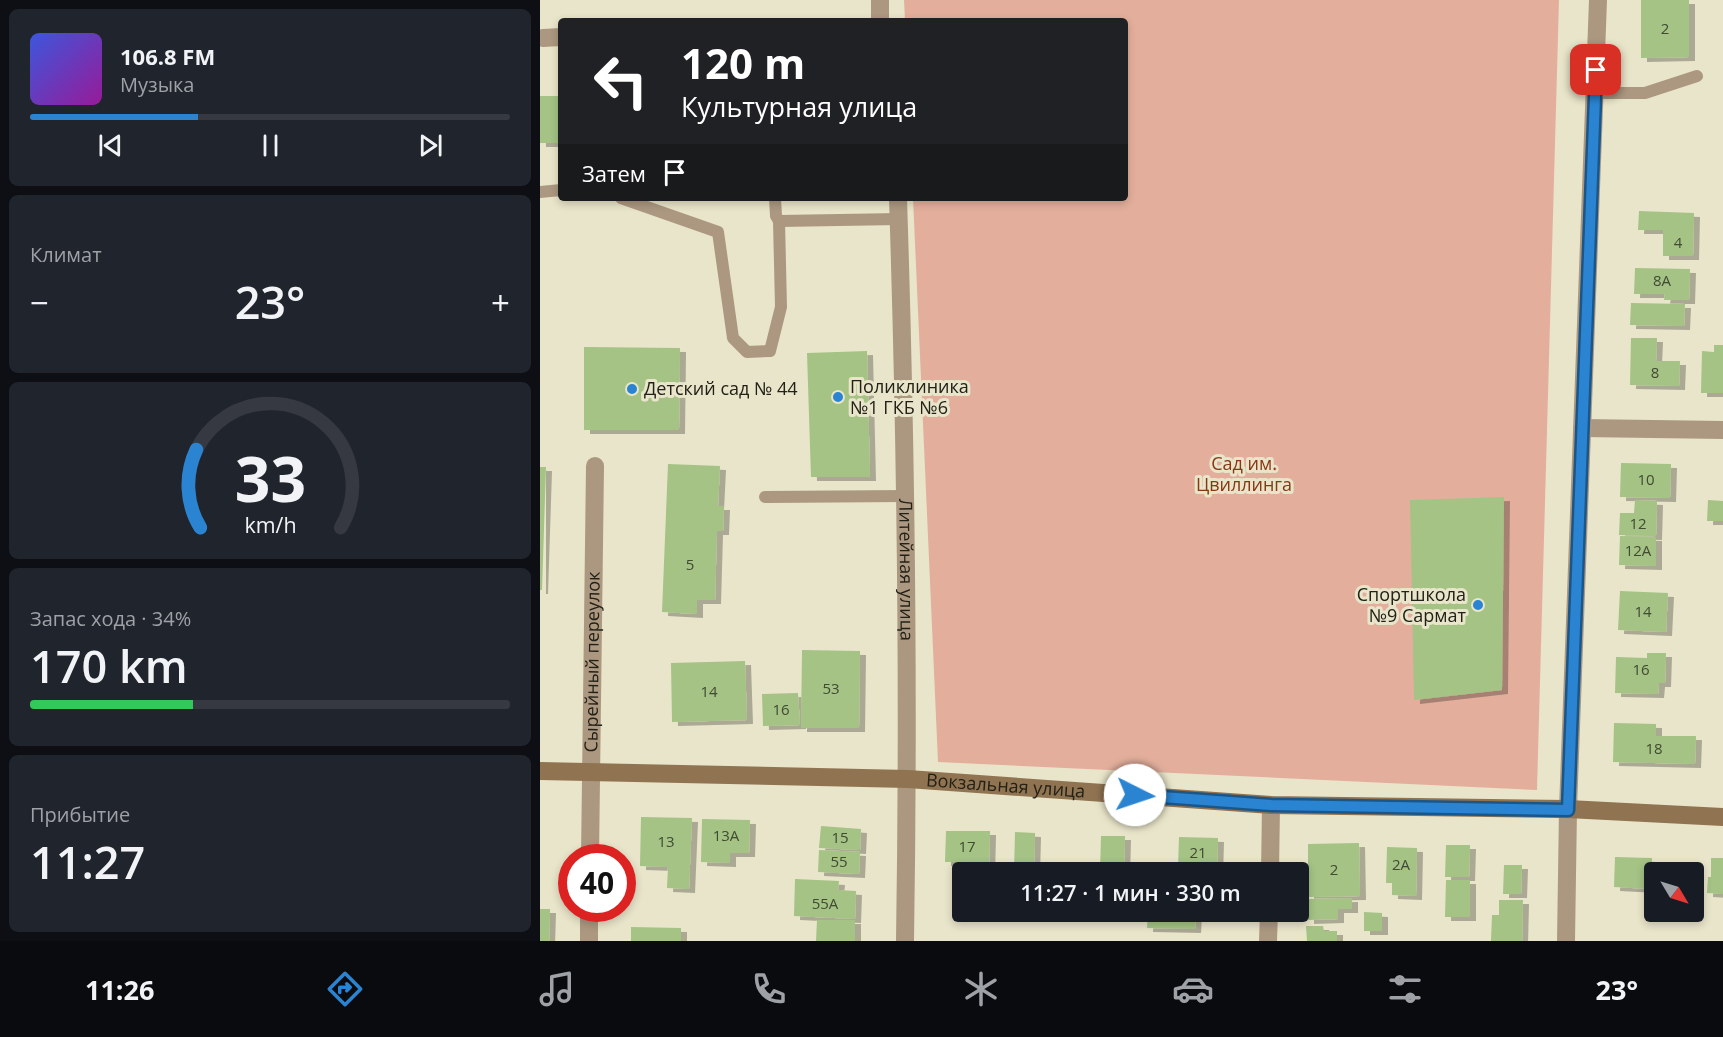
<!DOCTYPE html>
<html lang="ru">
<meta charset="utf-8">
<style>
:root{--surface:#171b24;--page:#20242c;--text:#f1f3f6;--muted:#9ea1a6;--line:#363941;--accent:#2a84d1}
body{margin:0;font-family:"Open Sans",sans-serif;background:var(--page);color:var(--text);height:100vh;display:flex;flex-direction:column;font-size:22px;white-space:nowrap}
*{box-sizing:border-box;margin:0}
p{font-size:20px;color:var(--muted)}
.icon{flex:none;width:33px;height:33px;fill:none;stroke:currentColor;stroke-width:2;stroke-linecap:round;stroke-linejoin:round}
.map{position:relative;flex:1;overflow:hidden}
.panel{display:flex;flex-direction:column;gap:9px;padding:9px;background:#0d0f14;width:540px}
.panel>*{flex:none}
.banner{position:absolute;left:18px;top:18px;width:570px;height:183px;border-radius:6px;box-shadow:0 3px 9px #0003;background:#202124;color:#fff;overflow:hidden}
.needle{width:39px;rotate:128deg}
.fabs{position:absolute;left:1104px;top:862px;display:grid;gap:12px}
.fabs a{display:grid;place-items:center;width:60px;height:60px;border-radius:6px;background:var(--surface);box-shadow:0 3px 9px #0003;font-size:30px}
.speed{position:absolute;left:18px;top:844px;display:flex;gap:12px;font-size:30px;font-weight:700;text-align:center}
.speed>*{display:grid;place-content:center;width:78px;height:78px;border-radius:50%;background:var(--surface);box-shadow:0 3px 9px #0003;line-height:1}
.speed .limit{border:9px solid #d22;background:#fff;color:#111}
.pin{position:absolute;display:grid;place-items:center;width:51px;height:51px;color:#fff;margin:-26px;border-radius:12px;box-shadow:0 3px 9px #0006}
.me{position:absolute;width:66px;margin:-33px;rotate:94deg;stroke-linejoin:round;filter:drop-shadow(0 0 4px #0008)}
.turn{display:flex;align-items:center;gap:21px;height:126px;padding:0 24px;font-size:27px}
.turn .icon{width:78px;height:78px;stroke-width:2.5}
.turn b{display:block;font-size:42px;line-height:51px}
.then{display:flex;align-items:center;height:57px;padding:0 24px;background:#0003;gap:12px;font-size:22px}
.big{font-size:45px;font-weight:600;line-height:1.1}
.panel .widget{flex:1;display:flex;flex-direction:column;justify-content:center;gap:9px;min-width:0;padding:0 21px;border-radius:9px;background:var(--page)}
.panel .dial{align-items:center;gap:0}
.dial svg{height:156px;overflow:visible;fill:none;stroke:var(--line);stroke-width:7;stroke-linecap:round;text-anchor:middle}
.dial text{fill:var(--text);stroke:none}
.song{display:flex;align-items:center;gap:18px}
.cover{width:72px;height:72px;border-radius:9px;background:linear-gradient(135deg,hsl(230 70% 55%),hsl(300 70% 35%))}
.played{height:6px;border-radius:3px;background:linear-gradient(90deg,var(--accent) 35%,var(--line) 35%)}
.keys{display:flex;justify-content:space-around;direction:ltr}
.heat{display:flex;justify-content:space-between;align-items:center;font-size:33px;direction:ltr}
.charge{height:9px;border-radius:4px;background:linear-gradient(90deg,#34c759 34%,var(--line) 0)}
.trip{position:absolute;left:412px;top:862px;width:357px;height:60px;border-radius:6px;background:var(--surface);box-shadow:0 3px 9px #0003;font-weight:600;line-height:60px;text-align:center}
.tabs{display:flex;height:96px;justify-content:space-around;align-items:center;background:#090b0e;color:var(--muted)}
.tabs .icon{width:42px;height:42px}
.tabs .selected{color:var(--accent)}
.tabs b{font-size:27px;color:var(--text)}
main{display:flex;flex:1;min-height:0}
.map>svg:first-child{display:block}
</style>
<main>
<section class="panel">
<div class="widget">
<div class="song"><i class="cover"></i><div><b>106.8 FM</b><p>Музыка</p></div></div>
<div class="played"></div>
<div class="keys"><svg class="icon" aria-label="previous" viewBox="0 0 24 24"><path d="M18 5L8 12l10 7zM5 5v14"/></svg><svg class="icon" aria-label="pause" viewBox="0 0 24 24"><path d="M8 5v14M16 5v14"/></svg><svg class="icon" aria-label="next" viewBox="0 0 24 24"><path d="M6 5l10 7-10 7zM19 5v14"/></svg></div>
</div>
<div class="widget"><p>Климат</p>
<div class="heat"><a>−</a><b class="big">23°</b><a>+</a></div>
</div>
<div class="widget dial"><svg viewBox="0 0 100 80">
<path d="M14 69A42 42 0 1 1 86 69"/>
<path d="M14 69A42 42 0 0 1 12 29" stroke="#2a84d1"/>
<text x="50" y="56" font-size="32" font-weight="700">33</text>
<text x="50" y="72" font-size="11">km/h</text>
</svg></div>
<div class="widget"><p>Запас хода · 34%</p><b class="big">170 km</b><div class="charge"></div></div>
<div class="widget"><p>Прибытие</p><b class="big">11:27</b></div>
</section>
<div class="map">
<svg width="1183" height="941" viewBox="0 0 1183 941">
<defs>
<filter id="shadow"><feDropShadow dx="6" dy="4" stdDeviation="0" flood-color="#0004"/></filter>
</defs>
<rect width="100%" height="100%" fill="#e9e5ca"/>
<polygon fill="#e3af9c" points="364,0 1019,0 997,790 398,762 373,198 585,198 585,21 365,21"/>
<g fill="#a4c385" filter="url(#shadow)">
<polygon points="1101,0 1149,0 1149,57 1101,58"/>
<rect x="0" y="96" width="21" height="47"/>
<polygon points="1099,211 1154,213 1153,256 1123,256 1123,230 1098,230"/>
<polygon points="1095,268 1150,269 1149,300 1124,300 1125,294 1094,294"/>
<polygon points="1091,303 1145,304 1144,326 1090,325"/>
<polygon points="1091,338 1117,338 1116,361 1140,361 1139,386 1090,385"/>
<polygon points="1174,345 1183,345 1183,393 1161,393 1162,351 1174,352"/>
<polygon points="44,347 140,348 139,430 44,430"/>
<polygon points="327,351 330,477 271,477 267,353"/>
<polygon points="1081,463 1131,464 1130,498 1080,497"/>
<polygon points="128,464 180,466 178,506 184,506 183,531 177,531 175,600 157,600 157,614 122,612"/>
<polygon points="0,467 6,467 2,590 0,590"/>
<polygon points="964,497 962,690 874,700 870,500"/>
<polygon points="1095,500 1117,501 1116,536 1079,535 1080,513 1094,513"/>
<polygon points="1168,500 1183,501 1183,521 1167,521"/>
<polygon points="1080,536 1116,537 1116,566 1079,565"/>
<polygon points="1080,591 1128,593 1126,632 1078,630"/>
<polygon points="262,650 320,651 319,728 261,728"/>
<polygon points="1107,653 1126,653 1125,683 1119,683 1118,694 1075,693 1076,657 1107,658"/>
<polygon points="205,661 207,720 132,722 131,663"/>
<polygon points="258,693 260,725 223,726 222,694"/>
<polygon points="1074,723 1116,724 1116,736 1156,736 1155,764 1073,762"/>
<polygon points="101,817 152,818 149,889 127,888 128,867 100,866"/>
<polygon points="162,819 210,820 209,853 190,853 190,863 161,862"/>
<polygon points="281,826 321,829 320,850 279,848"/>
<polygon points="406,831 450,831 449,873 424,873 424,862 405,862"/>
<polygon points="475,832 495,833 494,873 474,873"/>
<polygon points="561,836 585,836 584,873 560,873"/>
<polygon points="639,837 678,838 677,873 656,873 656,867 638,867"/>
<polygon points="819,843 820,896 768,897 768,844"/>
<polygon points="906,845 930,845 929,877 905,877"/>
<polygon points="847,847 877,848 876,896 852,895 852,883 846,883"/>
<polygon points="279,850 320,852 319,874 278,872"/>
<polygon points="1075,857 1112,858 1111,889 1074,887"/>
<polygon points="1171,858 1183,858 1183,894 1167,893 1168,877 1171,877"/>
<polygon points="964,865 982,865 981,894 963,894"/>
<polygon points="255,879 299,881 298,890 316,891 315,919 254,916"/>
<polygon points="906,880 930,880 930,917 905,917"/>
<polygon points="812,898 812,909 798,909 798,919 768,920 768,899"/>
<polygon points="959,900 983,900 982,941 951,941 952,915 959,915"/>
<polygon points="0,909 10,909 9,941 0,941"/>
<polygon points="423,912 448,912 448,917 423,916"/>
<polygon points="608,912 656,912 655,929 607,928"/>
<polygon points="824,912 842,913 842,931 824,931"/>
<polygon points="277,920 315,920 315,941 276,941"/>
<polygon points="766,926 783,926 784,931 797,931 797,941 767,941"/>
<polygon points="91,927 141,928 141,941 91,941"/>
</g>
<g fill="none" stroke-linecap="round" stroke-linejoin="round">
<g stroke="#ac9881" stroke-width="12">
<polyline points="1055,93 1105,93 1157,76"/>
<polyline points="0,192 21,190"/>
<polyline points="81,198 178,232 193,338 207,352 230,351 241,307 239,221"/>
<polyline points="235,198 236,216 239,221 359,219"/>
<polyline points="225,497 366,496"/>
</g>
<g stroke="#ac9881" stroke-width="18">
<polyline points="340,0 340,21"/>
<polyline points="3,38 21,37"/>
<path id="s1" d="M 358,198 C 366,446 369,693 365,941"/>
<polyline points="1042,428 1183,430"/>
<path id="s2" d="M 50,858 L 55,466"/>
<polyline points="730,873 731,805"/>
<polyline points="49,941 49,909"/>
<polyline points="728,941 729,912"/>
<polyline points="1026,941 1028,809 1058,0"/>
</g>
<path stroke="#907351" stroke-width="18" id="s3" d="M 0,771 L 368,779 L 731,805 L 1028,809 L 1183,817"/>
</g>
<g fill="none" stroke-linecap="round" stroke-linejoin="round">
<g stroke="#1b5688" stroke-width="15">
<polyline id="route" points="595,795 731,805 1028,810 1056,70"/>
</g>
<use href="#route" stroke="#2a84d1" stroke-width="10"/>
</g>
<g fill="#2a84d1" stroke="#e9e5ca" stroke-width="2">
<circle cx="92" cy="389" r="6"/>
<circle cx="298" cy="397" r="6"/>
<circle cx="938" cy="605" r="6"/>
</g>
<g text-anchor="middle" stroke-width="6" stroke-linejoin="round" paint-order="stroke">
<g font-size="15" fill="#424a32">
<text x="1125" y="34">2</text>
<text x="1138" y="248">4</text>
<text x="1122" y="286">8А</text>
<text x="1115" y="378">8</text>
<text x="1106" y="485">10</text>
<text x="1098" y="529">12</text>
<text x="1098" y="556">12А</text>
<text x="150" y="570">5</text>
<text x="1103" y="617">14</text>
<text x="1101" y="675">16</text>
<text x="291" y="694">53</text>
<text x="169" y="697">14</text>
<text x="241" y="715">16</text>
<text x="1114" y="754">18</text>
<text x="186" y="841">13А</text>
<text x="300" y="843">15</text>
<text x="126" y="847">13</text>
<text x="427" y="852">17</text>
<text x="658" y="858">21</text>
<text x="299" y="867">55</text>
<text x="861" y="870">2А</text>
<text x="794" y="875">2</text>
<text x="285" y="909">55А</text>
</g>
<g font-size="18" fill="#222117" stroke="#e9e5ca" text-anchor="start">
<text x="310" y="393">Поликлиника<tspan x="310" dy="21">№1 ГКБ №6</tspan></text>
<text x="104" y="395">Детский сад № 44</text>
<text x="926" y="601" text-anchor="end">Спортшкола<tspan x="926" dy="21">№9 Сармат</tspan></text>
</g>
<g font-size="18" fill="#883715" stroke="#e9e5ca">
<text x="704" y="470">Сад им.<tspan x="704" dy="21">Цвиллинга</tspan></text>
</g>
<g font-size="18" fill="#222117" stroke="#e9e5ca">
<text dy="6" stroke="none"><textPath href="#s1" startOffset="372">Литейная улица</textPath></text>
<text dy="6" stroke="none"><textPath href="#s2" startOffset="196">Сырейный переулок</textPath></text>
<text dy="6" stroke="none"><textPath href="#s3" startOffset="466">Вокзальная улица</textPath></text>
</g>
</g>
</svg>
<div class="fabs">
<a><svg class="needle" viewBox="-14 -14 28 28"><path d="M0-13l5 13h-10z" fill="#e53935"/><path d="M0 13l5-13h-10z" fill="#9ea1a6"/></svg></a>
</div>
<div class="speed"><div class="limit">40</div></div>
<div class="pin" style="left:1056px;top:70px;background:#d93025"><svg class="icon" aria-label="arrive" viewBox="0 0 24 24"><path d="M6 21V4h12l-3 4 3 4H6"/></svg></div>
<svg class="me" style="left:595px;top:795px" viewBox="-20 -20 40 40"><circle r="19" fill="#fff"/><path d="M0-13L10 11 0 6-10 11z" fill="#2a84d1"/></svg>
<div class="trip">11:27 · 1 мин · 330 m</div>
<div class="banner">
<div class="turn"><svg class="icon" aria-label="left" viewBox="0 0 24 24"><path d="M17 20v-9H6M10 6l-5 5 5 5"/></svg><div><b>120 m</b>Культурная улица</div></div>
<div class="then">Затем<svg class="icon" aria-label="arrive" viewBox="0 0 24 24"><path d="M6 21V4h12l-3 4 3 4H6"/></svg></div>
</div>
</div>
</main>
<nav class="tabs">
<b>11:26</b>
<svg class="icon selected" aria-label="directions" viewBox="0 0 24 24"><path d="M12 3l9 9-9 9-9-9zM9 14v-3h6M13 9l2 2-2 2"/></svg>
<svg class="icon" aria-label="music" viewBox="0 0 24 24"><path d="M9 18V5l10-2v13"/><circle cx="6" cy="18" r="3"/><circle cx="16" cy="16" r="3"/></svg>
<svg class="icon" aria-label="phone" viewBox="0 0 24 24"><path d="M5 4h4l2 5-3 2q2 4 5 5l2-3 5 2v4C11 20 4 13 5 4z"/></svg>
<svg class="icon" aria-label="climate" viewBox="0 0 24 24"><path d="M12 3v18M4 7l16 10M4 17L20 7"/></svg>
<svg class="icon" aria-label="car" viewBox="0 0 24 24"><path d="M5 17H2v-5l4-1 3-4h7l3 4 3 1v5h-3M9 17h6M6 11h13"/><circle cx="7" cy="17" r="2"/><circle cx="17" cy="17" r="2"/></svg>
<svg class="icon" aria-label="filters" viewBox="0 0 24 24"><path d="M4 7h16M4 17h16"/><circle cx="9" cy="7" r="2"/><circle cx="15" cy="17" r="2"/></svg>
<b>23°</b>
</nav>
